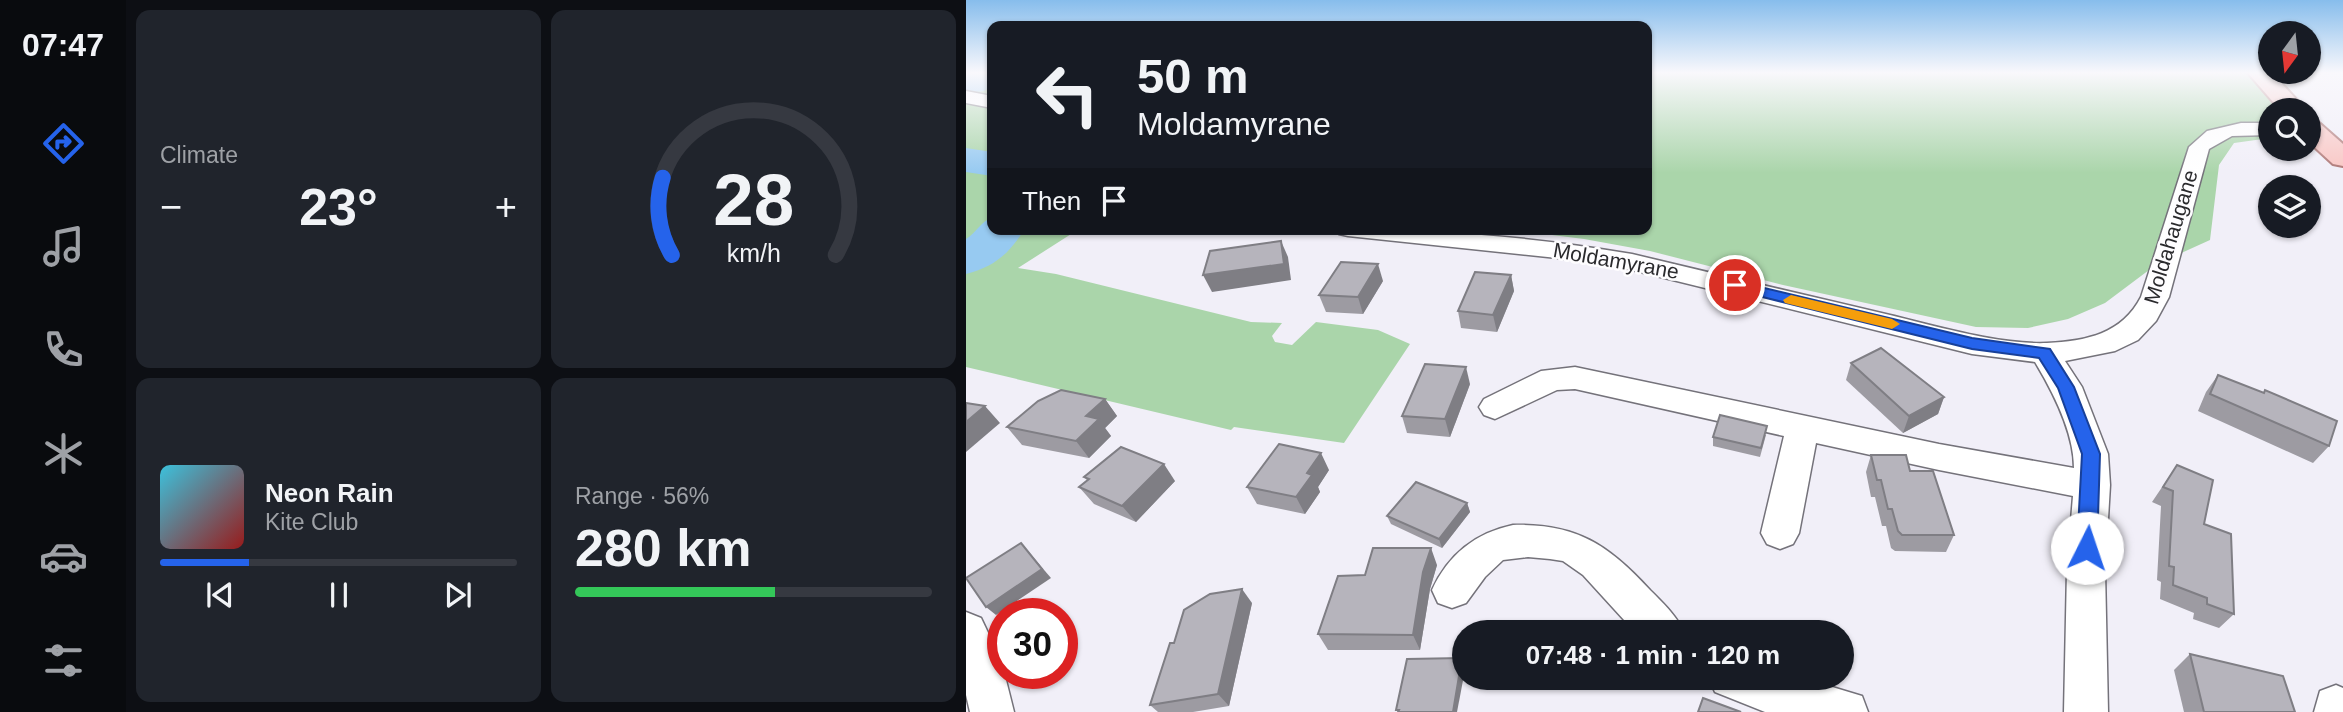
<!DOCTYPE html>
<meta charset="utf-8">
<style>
:root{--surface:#171b24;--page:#20242c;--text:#f1f3f6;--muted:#9ea1a6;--line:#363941;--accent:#2563eb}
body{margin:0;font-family:Arial,sans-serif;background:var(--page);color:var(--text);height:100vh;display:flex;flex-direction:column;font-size:26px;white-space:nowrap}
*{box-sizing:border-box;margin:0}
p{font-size:23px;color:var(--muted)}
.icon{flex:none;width:38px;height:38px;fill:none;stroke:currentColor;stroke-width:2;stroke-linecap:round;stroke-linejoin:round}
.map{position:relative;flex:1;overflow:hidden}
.drawer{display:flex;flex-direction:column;gap:10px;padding:10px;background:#0d0f14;width:840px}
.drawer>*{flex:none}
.guide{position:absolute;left:21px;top:21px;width:665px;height:214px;border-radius:14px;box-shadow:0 2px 5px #0004;background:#171b24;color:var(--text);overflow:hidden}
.needle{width:46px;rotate:195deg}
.tools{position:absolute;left:1292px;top:21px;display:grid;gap:14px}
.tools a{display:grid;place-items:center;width:63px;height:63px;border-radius:50%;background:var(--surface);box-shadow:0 2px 5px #0004;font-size:35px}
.speed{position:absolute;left:21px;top:598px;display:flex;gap:14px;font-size:35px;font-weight:700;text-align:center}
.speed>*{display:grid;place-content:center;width:91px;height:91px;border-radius:50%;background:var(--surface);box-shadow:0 2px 5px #0004;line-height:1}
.speed .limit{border:10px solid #d22;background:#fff;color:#111}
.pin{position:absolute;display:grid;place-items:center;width:60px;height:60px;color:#fff;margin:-30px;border:4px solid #fff;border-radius:50%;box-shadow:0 2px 7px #0007}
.me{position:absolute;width:77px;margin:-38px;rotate:4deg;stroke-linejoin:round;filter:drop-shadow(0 0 5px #0008)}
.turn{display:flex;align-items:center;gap:24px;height:147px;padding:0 35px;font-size:32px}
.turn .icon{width:91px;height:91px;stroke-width:2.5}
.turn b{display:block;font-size:49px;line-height:60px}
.then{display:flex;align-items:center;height:66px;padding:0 35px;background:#0003;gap:14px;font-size:26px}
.big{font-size:52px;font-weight:600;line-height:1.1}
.drawer .card{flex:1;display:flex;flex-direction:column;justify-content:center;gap:10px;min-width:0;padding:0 24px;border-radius:14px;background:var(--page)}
.drawer .dial{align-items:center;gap:0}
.dial svg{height:182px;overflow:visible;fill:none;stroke:var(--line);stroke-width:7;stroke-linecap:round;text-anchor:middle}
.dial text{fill:var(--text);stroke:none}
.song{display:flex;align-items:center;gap:21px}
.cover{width:84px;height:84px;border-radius:10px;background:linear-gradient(135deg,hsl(190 70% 55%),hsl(0 70% 35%))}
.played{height:7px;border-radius:4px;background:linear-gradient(90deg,var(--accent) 25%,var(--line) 25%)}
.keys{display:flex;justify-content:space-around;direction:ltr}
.heat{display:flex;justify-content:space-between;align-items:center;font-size:38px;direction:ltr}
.charge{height:10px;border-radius:5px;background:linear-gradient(90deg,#34c759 56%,var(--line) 0)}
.drawer .tiles{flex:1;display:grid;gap:10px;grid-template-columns:repeat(2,1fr)}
.trip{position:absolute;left:486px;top:620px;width:402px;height:70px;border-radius:35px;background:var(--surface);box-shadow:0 2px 5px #0004;font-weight:600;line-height:70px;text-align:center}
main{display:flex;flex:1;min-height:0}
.dock{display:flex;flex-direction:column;width:126px;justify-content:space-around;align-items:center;background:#090b0e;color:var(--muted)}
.dock .icon{width:49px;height:49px}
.dock .active{color:var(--accent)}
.dock b{font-size:32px;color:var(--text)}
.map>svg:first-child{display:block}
</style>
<main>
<nav class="dock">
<b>07:47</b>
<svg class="icon active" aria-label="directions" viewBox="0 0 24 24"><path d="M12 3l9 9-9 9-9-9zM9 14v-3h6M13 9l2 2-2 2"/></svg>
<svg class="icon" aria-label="music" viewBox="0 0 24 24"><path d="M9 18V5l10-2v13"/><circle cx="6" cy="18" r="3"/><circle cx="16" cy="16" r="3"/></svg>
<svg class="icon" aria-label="phone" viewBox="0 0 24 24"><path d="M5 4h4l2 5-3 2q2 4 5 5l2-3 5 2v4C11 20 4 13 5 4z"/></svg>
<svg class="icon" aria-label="climate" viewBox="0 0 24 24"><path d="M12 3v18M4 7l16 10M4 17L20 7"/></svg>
<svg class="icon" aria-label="car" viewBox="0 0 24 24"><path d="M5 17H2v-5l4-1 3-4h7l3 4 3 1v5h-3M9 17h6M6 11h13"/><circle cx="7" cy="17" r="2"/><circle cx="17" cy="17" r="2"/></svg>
<svg class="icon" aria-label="filters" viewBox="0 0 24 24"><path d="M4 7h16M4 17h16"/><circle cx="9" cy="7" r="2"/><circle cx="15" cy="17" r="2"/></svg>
</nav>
<section class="drawer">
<div class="tiles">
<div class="card"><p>Climate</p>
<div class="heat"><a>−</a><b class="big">23°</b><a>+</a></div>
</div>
<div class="card dial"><svg viewBox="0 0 100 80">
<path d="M14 69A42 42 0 1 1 86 69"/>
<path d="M14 69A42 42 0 0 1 10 35" stroke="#2563eb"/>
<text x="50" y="56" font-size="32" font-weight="700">28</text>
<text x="50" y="72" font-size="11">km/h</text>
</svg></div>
<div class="card">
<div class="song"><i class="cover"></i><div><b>Neon Rain</b><p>Kite Club</p></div></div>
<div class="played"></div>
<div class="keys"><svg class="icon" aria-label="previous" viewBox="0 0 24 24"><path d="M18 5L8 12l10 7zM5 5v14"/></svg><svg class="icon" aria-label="pause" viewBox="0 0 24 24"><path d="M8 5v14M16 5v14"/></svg><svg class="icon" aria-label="next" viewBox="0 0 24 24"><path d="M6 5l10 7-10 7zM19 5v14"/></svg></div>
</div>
<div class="card"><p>Range · 56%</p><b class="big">280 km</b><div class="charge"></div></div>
</div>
</section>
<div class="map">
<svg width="1377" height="712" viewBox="0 0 1377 712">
<rect width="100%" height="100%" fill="#f1eff8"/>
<g fill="#aad5aa">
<polygon points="0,73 26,73 26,229 113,229 52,268 90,274 285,322 316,323 306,336 309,342 326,345 350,322 412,330 444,344 378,443 268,427 265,430 0,367"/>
<polygon points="681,73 1287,73 1329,110 1304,110 1304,138 1268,143 1253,165 1244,240 1191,264 1139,303 1102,319 1062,328 1010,327 817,285 684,251 618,239 539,229 681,229"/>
</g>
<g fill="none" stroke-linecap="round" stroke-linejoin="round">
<g fill="#97caf1" fill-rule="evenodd">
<polygon points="0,73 26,73 26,85 18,91 0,93"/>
<polygon points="0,148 26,152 26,176 0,172"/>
<path d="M 26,218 L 26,229 L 59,229 C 42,254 30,266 0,274 L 0,239 C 10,233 16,220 26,218 Z"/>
</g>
<g stroke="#74727a" stroke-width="3">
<g id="minor">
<polygon points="0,91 26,96 26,108 0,103"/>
<path d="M 1275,123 L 1304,123 L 1304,135 L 1266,136 L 1243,149 L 1203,297 L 1190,321 L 1172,340 L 1149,351 L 1099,361 L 1116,387 L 1142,454 L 1144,485 L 1139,570 L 1142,712 L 1098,712 L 1101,570 L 1107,496 L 973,470 L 850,443 L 833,533 L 827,544 L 814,549 L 801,544 L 795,533 L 818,436 L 609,389 L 591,390 L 529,419 L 518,415 L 513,407 L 518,399 L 575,371 L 609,367 L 973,444 L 1108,468 C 1108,432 1087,392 1069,362 L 1006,354 L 666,270 L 610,260 L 382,236 L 373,234 L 370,229 C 469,229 568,237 666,254 C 752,275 838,295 924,315 C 970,326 1034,345 1081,343 C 1120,341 1156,334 1175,297 L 1223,147 L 1241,131 Z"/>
<path d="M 547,525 C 610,523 643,545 684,590 C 697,603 710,615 718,632 L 669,632 L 617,575 L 597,561 L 584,559 L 562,557 L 537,560 L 519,577 L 500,603 L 486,608 L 472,603 L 466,590 C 482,555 509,533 547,525 Z"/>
<polygon points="0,612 15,618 35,660 48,712 4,712 0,695"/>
<polygon points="742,677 833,677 896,696 902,712 799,712 749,692"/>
<polygon points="1370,685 1377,688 1377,712 1348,712 1354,691"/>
</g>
</g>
<g stroke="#ae7775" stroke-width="4">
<g id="major">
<polygon points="1282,73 1306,73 1340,110 1314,110"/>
<polygon points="1342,119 1351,121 1377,144 1377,166 1367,164 1342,141"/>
</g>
</g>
<use href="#minor" fill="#fff" fill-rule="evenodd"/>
<use href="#major" fill="#f9c6c4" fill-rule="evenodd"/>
</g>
<g fill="#9d9ba2">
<polygon points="545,275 548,291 531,332 495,328 492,311"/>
<polygon points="417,281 397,314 360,312 353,295"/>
<polygon points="885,363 978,397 972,414 937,433 880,380"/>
<polygon points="1252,375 1297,393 1299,390 1363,446 1347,463 1232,411 1240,392"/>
<polygon points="504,384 484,437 441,433 436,416"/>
<polygon points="139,399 151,416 139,428 145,436 123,458 56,445 41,427"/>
<polygon points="800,435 794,457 747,446 747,437"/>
<polygon points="905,455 944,471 988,535 980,552 929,551 925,548 920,526 916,526 909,497 905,497 900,472"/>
<polygon points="1211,465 1238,524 1268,614 1253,628 1227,619 1228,613 1194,599 1195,582 1191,580 1195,506 1186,502"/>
<polygon points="363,470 352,487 354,492 339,514 291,504 281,487"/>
<polygon points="118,477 209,481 170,522 128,504 113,487 121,480"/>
<polygon points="501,503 504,512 476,548 425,524 421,516"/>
<polygon points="471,565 464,589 454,650 362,650 352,634 399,575"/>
<polygon points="286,603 263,706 227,712 192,712 184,705 208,643"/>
<polygon points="1224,654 1329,712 1218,712 1208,670"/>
</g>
<g fill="#7f7e84">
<polygon points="315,241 322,257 325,280 246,292 237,275"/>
<polygon points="412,264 417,281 397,314 392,297"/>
<polygon points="545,275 548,291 531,332 527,315"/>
<polygon points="500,367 504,384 484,437 479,419"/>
<polygon points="978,397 972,414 937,433 943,416"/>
<polygon points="139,399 151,416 139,428 145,436 123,458 110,441 120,416"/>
<polygon points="19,406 34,423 0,452 0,422"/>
<polygon points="355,453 363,470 352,487 354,492 339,514 330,497 341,473"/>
<polygon points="198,464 209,481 170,522 156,506"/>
<polygon points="501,503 504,512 476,548 473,539"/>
<polygon points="55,543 85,578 30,615 20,607"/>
<polygon points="465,548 471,565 464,589 454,650 447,635 457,572"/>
<polygon points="276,589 286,603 263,706 252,694"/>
<polygon points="496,658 499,664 499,670 491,712 487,712"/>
</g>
<g fill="#b6b4bc" stroke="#7f7e84" stroke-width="2">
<polygon points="315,241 318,264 237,275 244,251"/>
<polygon points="375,262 412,264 392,297 353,295"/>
<polygon points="509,272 545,275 527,315 492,311"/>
<polygon points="915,348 978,397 943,416 885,363"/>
<polygon points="459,364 500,367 479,419 436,416"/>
<polygon points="1252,375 1298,393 1299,390 1371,421 1363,446 1244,394"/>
<polygon points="95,390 139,399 120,416 133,419 110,441 41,427 72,401"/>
<polygon points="0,403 19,406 0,422"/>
<polygon points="754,415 801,426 795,448 747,437"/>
<polygon points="313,444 355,453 341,473 346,475 330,497 281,487"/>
<polygon points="155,447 198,464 156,506 113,487 123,479 118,477"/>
<polygon points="905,455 940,455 944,471 967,471 988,535 936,535 932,531 926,509 922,509 915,480 911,480"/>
<polygon points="1211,465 1247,480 1238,524 1265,534 1268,614 1241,604 1241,598 1207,585 1208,567 1203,566 1207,491 1197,487"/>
<polygon points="450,482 501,503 473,539 421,516"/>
<polygon points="55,543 76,569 20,607 0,578"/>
<polygon points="407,548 465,548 457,572 447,635 352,634 372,576 399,575"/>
<polygon points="276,589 252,694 184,705 204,643 208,643 218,610 244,594"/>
<polygon points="1224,654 1317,676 1329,712 1238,712"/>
<polygon points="496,658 487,712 432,712 433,710 430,710 441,659"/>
<polygon points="737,698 775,712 732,712"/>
</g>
<linearGradient id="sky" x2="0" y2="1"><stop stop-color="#87bdec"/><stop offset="0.42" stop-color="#f9f8fc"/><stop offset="1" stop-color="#f9f8fc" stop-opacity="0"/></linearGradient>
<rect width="1377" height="173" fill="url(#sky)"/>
<polygon fill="#2563eb" stroke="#184099" stroke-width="2" points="769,281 1006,338 1084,349 1108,387 1134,454 1131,548 1128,555 1121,557 1114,555 1111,548 1116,454 1092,388 1073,358 1006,349 764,289 762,285"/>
<polygon fill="#f59e0b" points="825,295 926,319 934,324 926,329 819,303 817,300"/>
<g text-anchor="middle" stroke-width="5" stroke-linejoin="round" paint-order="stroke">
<g font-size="21" fill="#2a2a2d" stroke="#fefdff">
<text transform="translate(1205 237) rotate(-73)" y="7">Moldahaugane</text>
<text transform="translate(650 261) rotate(10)" y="7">Moldamyrane</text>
</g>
</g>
</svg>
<div class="tools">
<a><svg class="needle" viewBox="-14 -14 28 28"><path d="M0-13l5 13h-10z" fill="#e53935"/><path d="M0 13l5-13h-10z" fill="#9ea1a6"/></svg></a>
<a><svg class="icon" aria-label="search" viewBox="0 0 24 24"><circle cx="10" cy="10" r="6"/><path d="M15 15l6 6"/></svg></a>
<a><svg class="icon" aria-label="layers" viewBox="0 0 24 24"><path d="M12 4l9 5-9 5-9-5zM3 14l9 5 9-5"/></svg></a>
</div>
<div class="speed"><div class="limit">30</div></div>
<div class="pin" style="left:769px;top:285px;background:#d93025"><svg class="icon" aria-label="arrive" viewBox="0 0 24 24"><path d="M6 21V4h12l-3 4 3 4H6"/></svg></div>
<svg class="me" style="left:1121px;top:548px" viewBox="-20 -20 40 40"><circle r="19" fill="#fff"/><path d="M0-13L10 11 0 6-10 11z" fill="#2563eb"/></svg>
<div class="trip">07:48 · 1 min · 120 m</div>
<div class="guide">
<div class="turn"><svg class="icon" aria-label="left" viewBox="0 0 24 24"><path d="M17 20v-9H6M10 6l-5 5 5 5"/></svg><div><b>50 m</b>Moldamyrane</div></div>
<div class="then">Then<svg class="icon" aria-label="arrive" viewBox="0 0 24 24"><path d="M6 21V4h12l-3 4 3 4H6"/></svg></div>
</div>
</div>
</main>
